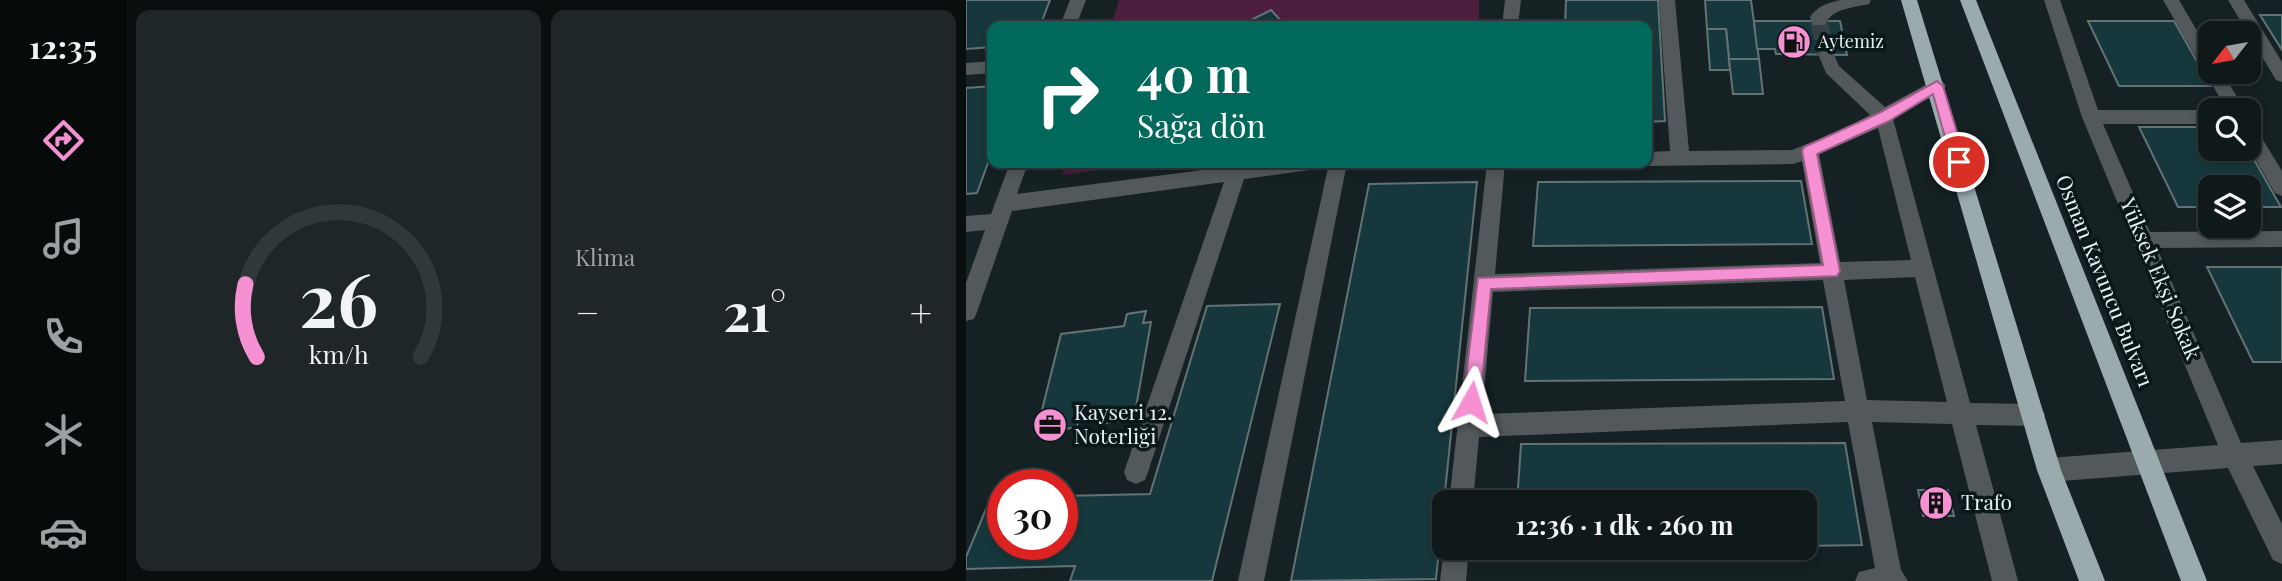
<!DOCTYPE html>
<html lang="tr">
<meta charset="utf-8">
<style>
:root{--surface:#10191a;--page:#1e2627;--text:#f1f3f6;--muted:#9ca0a2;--line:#303839;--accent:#f591d2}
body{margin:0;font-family:"Playfair Display",serif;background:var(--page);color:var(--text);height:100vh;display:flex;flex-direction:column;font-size:26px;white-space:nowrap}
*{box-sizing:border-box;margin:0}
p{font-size:23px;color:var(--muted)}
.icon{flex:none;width:38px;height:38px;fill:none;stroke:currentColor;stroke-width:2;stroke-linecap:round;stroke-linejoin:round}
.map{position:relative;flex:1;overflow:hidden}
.side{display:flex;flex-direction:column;gap:10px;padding:10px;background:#090e0e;width:840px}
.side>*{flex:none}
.banner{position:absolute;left:21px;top:21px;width:665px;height:147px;border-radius:14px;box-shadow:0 4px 10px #0003,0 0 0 2px var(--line);background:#00695c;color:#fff;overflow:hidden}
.needle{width:46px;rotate:239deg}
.buttons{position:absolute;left:1232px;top:21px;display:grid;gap:14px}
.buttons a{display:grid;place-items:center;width:63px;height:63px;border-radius:14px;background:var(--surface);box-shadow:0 4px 10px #0003,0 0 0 2px var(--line);font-size:35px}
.speed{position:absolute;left:21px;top:469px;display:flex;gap:14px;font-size:35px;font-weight:700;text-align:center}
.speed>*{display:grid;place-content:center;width:91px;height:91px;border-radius:50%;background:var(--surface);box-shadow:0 4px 10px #0003,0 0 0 2px var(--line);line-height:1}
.speed .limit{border:10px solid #d22;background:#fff;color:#111}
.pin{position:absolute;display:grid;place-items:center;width:60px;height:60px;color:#fff;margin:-30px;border:4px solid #fff;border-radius:50%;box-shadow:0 2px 7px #0007}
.me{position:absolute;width:77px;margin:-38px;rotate:6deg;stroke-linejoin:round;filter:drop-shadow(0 0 5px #0008)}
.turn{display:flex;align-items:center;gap:24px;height:147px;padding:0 35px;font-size:32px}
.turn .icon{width:91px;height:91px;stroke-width:2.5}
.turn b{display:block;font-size:49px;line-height:60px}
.big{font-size:52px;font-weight:700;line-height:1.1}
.side .card{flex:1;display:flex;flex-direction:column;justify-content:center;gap:10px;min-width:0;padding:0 24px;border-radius:14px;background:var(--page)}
.side .dial{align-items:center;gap:0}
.dial svg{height:182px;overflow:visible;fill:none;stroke:var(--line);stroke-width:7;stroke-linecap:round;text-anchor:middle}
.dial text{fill:var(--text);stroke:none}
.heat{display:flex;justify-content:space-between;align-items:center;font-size:38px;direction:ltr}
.side .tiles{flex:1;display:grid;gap:10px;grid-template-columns:repeat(2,1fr)}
.trip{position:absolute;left:466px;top:490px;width:385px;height:70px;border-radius:14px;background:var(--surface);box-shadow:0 4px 10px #0003,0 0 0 2px var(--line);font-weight:700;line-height:70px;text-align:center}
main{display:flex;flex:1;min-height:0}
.dock{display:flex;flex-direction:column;width:126px;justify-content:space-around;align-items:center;background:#060a0a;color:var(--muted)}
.dock .icon{width:49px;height:49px}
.dock .selected{color:var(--accent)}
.dock b{font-size:32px;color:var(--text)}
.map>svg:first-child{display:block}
</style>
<main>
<nav class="dock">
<b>12:35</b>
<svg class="icon selected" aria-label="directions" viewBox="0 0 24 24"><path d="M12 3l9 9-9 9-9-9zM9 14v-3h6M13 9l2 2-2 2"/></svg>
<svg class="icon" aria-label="music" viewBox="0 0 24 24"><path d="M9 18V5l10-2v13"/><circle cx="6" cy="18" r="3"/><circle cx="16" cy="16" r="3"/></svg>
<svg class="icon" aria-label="phone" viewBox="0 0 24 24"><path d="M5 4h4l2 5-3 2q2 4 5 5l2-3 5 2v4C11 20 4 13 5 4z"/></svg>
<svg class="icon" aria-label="climate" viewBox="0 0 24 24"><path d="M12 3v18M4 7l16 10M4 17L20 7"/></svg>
<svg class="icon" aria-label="car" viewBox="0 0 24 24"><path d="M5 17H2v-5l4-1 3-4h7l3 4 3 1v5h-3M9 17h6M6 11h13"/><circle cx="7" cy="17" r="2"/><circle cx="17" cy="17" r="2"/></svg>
</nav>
<section class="side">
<div class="tiles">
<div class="card dial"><svg viewBox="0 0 100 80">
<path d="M14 69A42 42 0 1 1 86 69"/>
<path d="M14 69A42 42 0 0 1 9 37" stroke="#f591d2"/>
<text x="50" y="56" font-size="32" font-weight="700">26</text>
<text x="50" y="72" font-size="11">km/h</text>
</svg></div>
<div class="card"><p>Klima</p>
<div class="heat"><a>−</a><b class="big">21°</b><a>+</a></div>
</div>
</div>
</section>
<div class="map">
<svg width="1316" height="581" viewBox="0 0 1316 581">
<rect width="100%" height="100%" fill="#152123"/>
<g fill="#4e1e3f">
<polygon points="153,0 513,0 513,26 145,26"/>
<polygon points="100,163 185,163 96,175"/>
</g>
<g fill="#16383c" stroke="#637275" stroke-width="2">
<polygon points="0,0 84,0 74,26 26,26 26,47 0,49"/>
<polygon points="600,0 692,0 699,121 681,122 681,26 599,26"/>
<polygon points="739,0 785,0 793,59 763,59 760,29 741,29"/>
<polygon points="305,10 320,26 273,26"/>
<polygon points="1294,15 1316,15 1316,50"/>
<polygon points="788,21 874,21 881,55 810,54 809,49 791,49"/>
<polygon points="1122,21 1208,21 1245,86 1153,86"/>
<polygon points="741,29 760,29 764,70 744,70"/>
<polygon points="763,59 793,59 797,94 767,94"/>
<polygon points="26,86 26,152 11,193 0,194 0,88"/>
<polygon points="1173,127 1244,127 1244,149 1282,149 1315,207 1283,207 1283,187 1244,187 1244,207 1212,207"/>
<polygon points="835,181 846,244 567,246 572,182"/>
<polygon points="511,182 470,579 325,581 403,184"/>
<polygon points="1241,267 1316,267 1316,362 1287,362"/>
<polygon points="314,304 246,581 104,581 109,566 0,569 0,557 25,497 37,497 37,544 96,544 96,496 184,494 241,306"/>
<polygon points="856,307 868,379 559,381 564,308"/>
<polygon points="180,311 177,323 185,322 168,419 140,423 142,410 114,414 111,427 70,434 95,334 158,326 161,314"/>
<polygon points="879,443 896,545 838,546 838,502 551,502 555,444"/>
<polygon points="952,490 982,490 988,516 957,516"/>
</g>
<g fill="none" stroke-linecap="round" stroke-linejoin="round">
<polyline stroke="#354042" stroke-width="18" stroke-dasharray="18 9" stroke-linecap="butt" points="853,21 860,54"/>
<g fill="#53595a" fill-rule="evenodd">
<polygon points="104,0 120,0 110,26 94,26"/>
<polygon points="539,0 555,0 552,26 536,26"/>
<path d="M 693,0 L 709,0 L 723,151 L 826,150 L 883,127 L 904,115 L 860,73 L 852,54 L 860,48 L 866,50 L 873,66 L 919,107 L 965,82 L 977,82 L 980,86 L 977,90 L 927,119 L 1004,403 L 1067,404 L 1075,407 L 1079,415 L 1075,423 L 1067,426 L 1010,425 L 1052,581 L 1026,581 L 986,424 L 906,422 L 935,570 L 942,581 L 889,581 L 893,572 L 909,568 L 882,422 L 513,437 L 507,502 L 483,502 L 521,163 L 539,163 L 529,274 L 854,263 L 836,161 L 827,164 L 681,166 L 674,164 L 681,163 L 681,152 L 704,151 ZM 912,128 L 945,260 L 874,262 L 853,154 ZM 949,277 L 981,402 L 901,400 L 878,280 ZM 857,280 L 879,401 L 516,414 L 527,292 Z"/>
<path d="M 874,0 L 905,0 L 903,4 C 886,8 866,8 859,25 L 847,25 L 844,17 C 851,6 862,3 874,0 Z"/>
<polygon points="1078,0 1094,0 1132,110 1244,110 1244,124 1137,124 1184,232 1316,231 1316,247 1191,248 1275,443 1316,440 1316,464 1287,466 1316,524 1316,564 1307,560 1262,468 1083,482 1074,478 1071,470 1074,462 1083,458 1252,445 1116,117"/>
<polygon points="1197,0 1213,0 1244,53 1244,72 1256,72 1279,110 1261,110"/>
<polygon points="1262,0 1278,0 1316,62 1316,82 1310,80"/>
<polygon points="26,61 26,73 0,75 0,63"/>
<polygon points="1283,125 1289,127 1316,171 1316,196 1309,193 1283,148"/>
<polygon points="44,163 62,163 51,194 291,163 353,163 351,168 344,170 278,179 182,472 179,480 170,484 161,480 158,472 258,182 46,211 11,312 8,319 0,321 0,283 19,230 0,232 0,216 25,214"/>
<polygon points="363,163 381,163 298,581 272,581"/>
<polygon points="478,547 503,548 500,581 474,581"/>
</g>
<g fill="#9babad" fill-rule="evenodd">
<polygon points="935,0 951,0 1095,470 1139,581 1113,581 1071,470"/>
<polygon points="994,0 1010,0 1241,581 1215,581"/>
</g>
</g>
<polygon fill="#f591d2" stroke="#9f5e88" stroke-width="2" points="971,81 977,86 1000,162 998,166 988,166 986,162 967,94 923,121 851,154 874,271 871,276 525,289 514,402 512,408 505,410 499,408 497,402 512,278 857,265 836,151 838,147 913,113"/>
<defs>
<g id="fuel-disc" transform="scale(1.75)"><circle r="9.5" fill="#f591d2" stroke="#0b181a"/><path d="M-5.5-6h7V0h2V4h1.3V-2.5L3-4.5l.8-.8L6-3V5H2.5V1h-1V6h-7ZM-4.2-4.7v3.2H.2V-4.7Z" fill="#111"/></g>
<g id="office-disc" transform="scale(1.75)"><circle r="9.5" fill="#f591d2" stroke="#0b181a"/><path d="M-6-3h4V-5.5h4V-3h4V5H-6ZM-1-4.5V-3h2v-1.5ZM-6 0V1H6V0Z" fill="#111"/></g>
<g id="building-disc" transform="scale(1.75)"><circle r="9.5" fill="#f591d2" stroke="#0b181a"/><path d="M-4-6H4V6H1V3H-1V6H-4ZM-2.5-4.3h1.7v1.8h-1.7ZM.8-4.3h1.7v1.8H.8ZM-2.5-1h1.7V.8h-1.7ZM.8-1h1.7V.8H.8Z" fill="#111"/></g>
</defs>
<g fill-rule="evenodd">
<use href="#fuel-disc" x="828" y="42"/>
<use href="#office-disc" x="84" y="425"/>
<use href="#building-disc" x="970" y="503"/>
</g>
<g text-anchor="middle" stroke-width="7" stroke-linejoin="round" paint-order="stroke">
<g font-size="18" fill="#e8f0f1" stroke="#0b181a" text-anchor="start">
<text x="852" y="48">Aytemiz</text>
</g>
<g font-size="21" fill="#e8f0f1" stroke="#0b181a">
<text transform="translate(1194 279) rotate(67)" y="7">Yüksek Ekşi Sokak</text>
<text transform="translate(1138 281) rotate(68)" y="7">Osman Kavuncu Bulvarı</text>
</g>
<g font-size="21" fill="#e8f0f1" stroke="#0b181a" text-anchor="start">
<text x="108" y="420">Kayseri 12.<tspan x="108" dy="24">Noterliği</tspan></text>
<text x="995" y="510">Trafo</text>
</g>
</g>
</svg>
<div class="buttons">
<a><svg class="needle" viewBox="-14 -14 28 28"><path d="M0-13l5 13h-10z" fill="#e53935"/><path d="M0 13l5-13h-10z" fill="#9ca0a2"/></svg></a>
<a><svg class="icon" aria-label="search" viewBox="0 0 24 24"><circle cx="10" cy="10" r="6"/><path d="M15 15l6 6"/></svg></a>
<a><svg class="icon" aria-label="layers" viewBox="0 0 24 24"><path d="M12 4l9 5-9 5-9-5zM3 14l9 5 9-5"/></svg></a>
</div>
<div class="speed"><div class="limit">30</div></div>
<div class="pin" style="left:993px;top:162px;background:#d93025"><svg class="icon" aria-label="arrive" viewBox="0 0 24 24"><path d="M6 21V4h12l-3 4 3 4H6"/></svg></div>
<svg class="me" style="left:505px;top:402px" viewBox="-20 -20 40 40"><path d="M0-17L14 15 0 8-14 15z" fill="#f591d2" stroke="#fff" stroke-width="4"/></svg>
<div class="trip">12:36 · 1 dk · 260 m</div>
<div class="banner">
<div class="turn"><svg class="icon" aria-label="right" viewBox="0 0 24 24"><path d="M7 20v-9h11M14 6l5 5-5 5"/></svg><div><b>40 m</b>Sağa dön</div></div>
</div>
</div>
</main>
